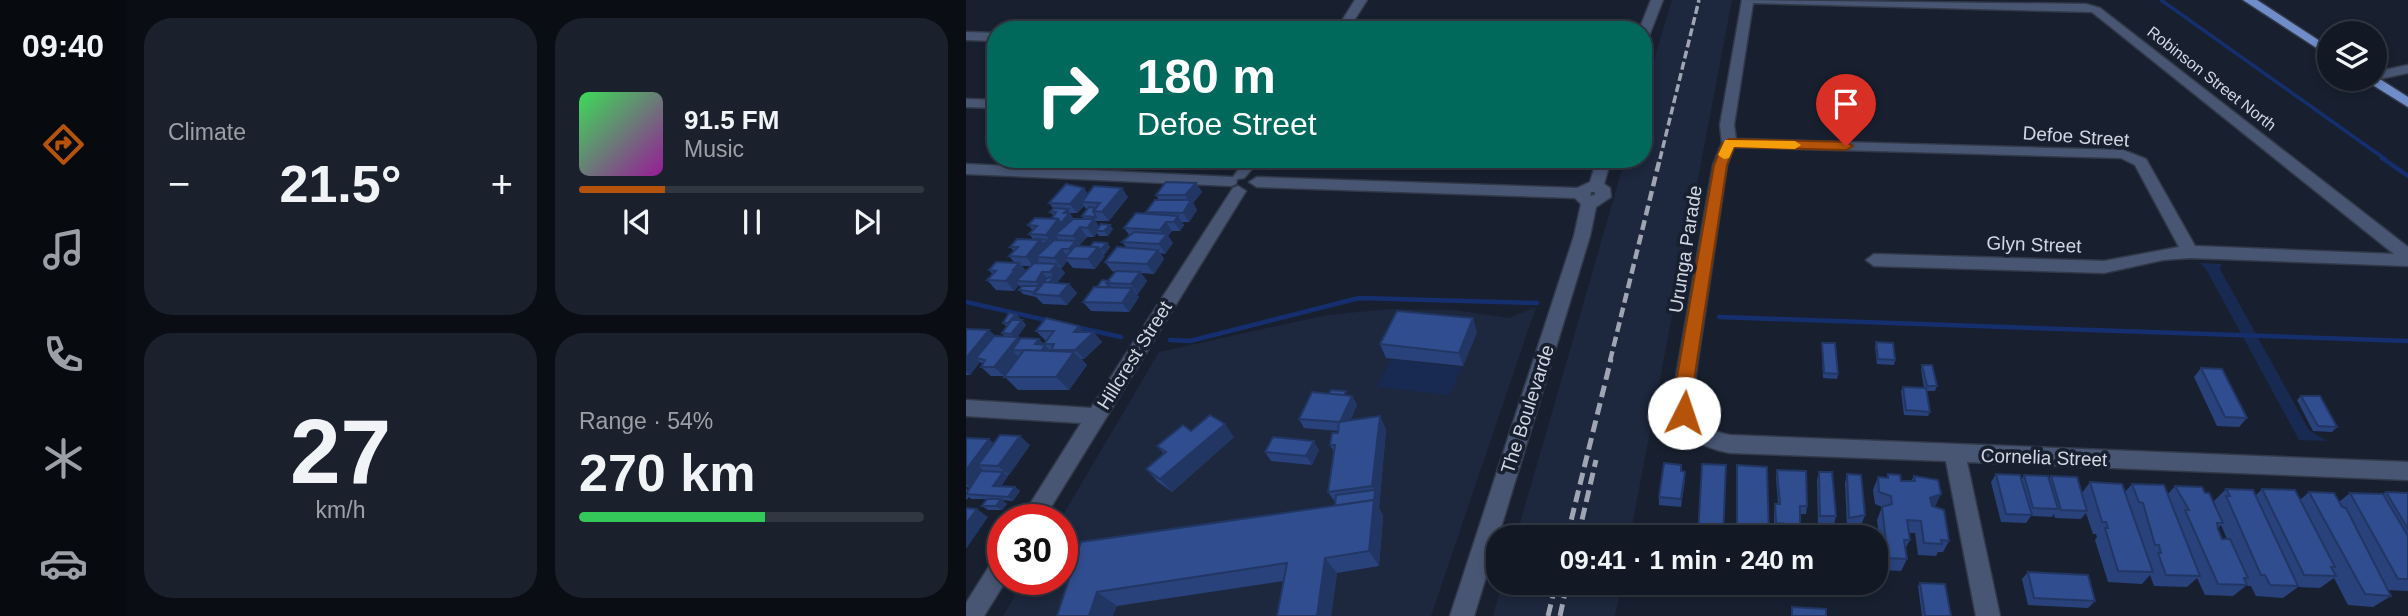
<!DOCTYPE html>
<meta charset="utf-8">
<style>
:root{--surface:#121824;--page:#1b212c;--text:#f1f3f6;--muted:#9ca0a6;--line:#313741;--accent:#b45309}
body{margin:0;font-family:Helvetica,sans-serif;background:var(--page);color:var(--text);height:100vh;display:flex;flex-direction:column;font-size:26px;white-space:nowrap}
*{box-sizing:border-box;margin:0}
p{font-size:23px;color:var(--muted)}
.icon{flex:none;width:38px;height:38px;fill:none;stroke:currentColor;stroke-width:2;stroke-linecap:round;stroke-linejoin:round}
.map{position:relative;flex:1;overflow:hidden}
.details{display:flex;flex-direction:column;gap:18px;padding:18px;background:#0a0d14;width:840px}
.details>*{flex:none}
.guide{position:absolute;left:21px;top:21px;width:665px;height:147px;border-radius:28px;box-shadow:0 4px 10px #0003,0 0 0 2px var(--line);background:#00695c;color:#fff;overflow:hidden}
.fabs{position:absolute;left:1351px;top:21px;display:grid;gap:14px}
.fabs a{display:grid;place-items:center;width:70px;height:70px;border-radius:50%;background:var(--surface);box-shadow:0 4px 10px #0003,0 0 0 2px var(--line);font-size:35px}
.speed{position:absolute;left:21px;top:504px;display:flex;gap:14px;font-size:35px;font-weight:700;text-align:center}
.speed>*{display:grid;place-content:center;width:91px;height:91px;border-radius:50%;background:var(--surface);box-shadow:0 4px 10px #0003,0 0 0 2px var(--line);line-height:1}
.speed .limit{border:10px solid #d22;background:#fff;color:#111}
.pin{position:absolute;display:grid;place-items:center;width:60px;height:60px;color:#fff;margin:-72px -30px;border-radius:50% 50% 50% 0;rotate:-45deg;box-shadow:0 0 7px #0007}
.pin .icon{rotate:45deg}
.me{position:absolute;width:77px;margin:-38px;rotate:4deg;stroke-linejoin:round;filter:drop-shadow(0 0 5px #0008)}
.turn{display:flex;align-items:center;gap:24px;height:147px;padding:0 35px;font-size:32px}
.turn .icon{width:91px;height:91px;stroke-width:2.5}
.turn b{display:block;font-size:49px;line-height:60px}
.big{font-size:52px;font-weight:600;line-height:1.1}
.details .card{flex:1;display:flex;flex-direction:column;justify-content:center;gap:10px;min-width:0;padding:0 24px;border-radius:28px;background:var(--page)}
.details .dial{align-items:center;gap:0}
.dial b{font-size:91px;line-height:1}
.song{display:flex;align-items:center;gap:21px}
.cover{width:84px;height:84px;border-radius:10px;background:linear-gradient(135deg,hsl(130 70% 55%),hsl(300 70% 35%))}
.played{height:7px;border-radius:4px;background:linear-gradient(90deg,var(--accent) 25%,var(--line) 25%)}
.keys{display:flex;justify-content:space-around;direction:ltr}
.heat{display:flex;justify-content:space-between;align-items:center;font-size:38px;direction:ltr}
.charge{height:10px;border-radius:5px;background:linear-gradient(90deg,#34c759 54%,var(--line) 0)}
.details .tiles{flex:1;display:grid;gap:18px;grid-template-columns:repeat(2,1fr)}
.trip{position:absolute;left:520px;top:525px;width:402px;height:70px;border-radius:28px;background:var(--surface);box-shadow:0 4px 10px #0003,0 0 0 2px var(--line);font-weight:600;line-height:70px;text-align:center}
main{display:flex;flex:1;min-height:0}
.tabs{display:flex;flex-direction:column;width:126px;justify-content:space-around;align-items:center;background:#070a0e;color:var(--muted)}
.tabs .icon{width:49px;height:49px}
.tabs .on{color:var(--accent)}
.tabs b{font-size:32px;color:var(--text)}
.map>svg:first-child{display:block}
</style>
<main>
<nav class="tabs">
<b>09:40</b>
<svg class="icon on" aria-label="directions" viewBox="0 0 24 24"><path d="M12 3l9 9-9 9-9-9zM9 14v-3h6M13 9l2 2-2 2"/></svg>
<svg class="icon" aria-label="music" viewBox="0 0 24 24"><path d="M9 18V5l10-2v13"/><circle cx="6" cy="18" r="3"/><circle cx="16" cy="16" r="3"/></svg>
<svg class="icon" aria-label="phone" viewBox="0 0 24 24"><path d="M5 4h4l2 5-3 2q2 4 5 5l2-3 5 2v4C11 20 4 13 5 4z"/></svg>
<svg class="icon" aria-label="climate" viewBox="0 0 24 24"><path d="M12 3v18M4 7l16 10M4 17L20 7"/></svg>
<svg class="icon" aria-label="car" viewBox="0 0 24 24"><path d="M5 17H2v-5l4-1 3-4h7l3 4 3 1v5h-3M9 17h6M6 11h13"/><circle cx="7" cy="17" r="2"/><circle cx="17" cy="17" r="2"/></svg>
</nav>
<section class="details">
<div class="tiles">
<div class="card"><p>Climate</p>
<div class="heat"><a>−</a><b class="big">21.5°</b><a>+</a></div>
</div>
<div class="card">
<div class="song"><i class="cover"></i><div><b>91.5 FM</b><p>Music</p></div></div>
<div class="played"></div>
<div class="keys"><svg class="icon" aria-label="previous" viewBox="0 0 24 24"><path d="M18 5L8 12l10 7zM5 5v14"/></svg><svg class="icon" aria-label="pause" viewBox="0 0 24 24"><path d="M8 5v14M16 5v14"/></svg><svg class="icon" aria-label="next" viewBox="0 0 24 24"><path d="M6 5l10 7-10 7zM19 5v14"/></svg></div>
</div>
<div class="card dial"><b>27</b><p>km/h</p></div>
<div class="card"><p>Range · 54%</p><b class="big">270 km</b><div class="charge"></div></div>
</div>
</section>
<div class="map">
<svg width="1442" height="616" viewBox="0 0 1442 616">
<rect width="100%" height="100%" fill="#182030"/>
<g fill="#1d273d">
<polygon points="706,0 766,0 664,537 550,537 659,159 677,159 677,96"/>
<polygon points="570,307 465,616 37,616 59,579 96,579 94,520 193,352 361,315 423,309 489,310 543,318"/>
<polygon points="536,583 656,583 649,616 527,616"/>
</g>
<g fill="#182a51">
<polygon points="1234,263 1256,264 1254,269 1343,430 1361,441 1333,440 1240,269"/>
<polygon points="425,359 496,367 484,395 411,387"/>
</g>
<g fill="none" stroke-linecap="round" stroke-linejoin="round">
<polyline stroke="#152e6e" stroke-width="3.5" points="1195,0 1419,159"/>
<g stroke="#152e6e" stroke-width="4.5">
<polyline points="1416,158 1442,176"/>
<polyline points="0,302 84,321"/>
<polyline points="753,317 1442,341"/>
<polyline points="110,327 155,337"/>
<polyline points="204,340 224,341 393,298 571,303"/>
</g>
<g stroke="#323a49" stroke-width="3">
<g id="minor">
<polygon points="389,0 401,0 382,30 370,30"/>
<polygon points="685,0 697,0 683,36 677,40 677,30 673,30"/>
<path d="M 776,0 L 1120,4 L 1134,8 L 1442,247 L 1442,266 L 1224,258 L 1197,260 L 1138,273 L 908,266 L 900,260 L 908,254 L 1138,261 L 1213,247 L 1169,165 L 1155,158 L 768,147 L 761,165 L 726,400 C 728,423 742,431 764,435 L 1442,462 L 1442,480 L 1001,462 L 1034,616 L 1010,616 L 980,461 L 764,453 C 733,447 709,434 706,400 L 747,165 L 756,143 L 754,125 ZM 787,3 L 1126,12 L 1428,254 L 1229,246 L 1180,159 L 1157,150 L 770,139 L 768,125 Z"/>
<polygon points="0,32 30,33 30,41 0,40"/>
<polygon points="1442,65 1442,73 1409,80 1404,79 1409,79 1409,72"/>
<polygon points="0,99 30,100 30,108 0,107"/>
<polygon points="280,159 295,159 278,178 271,179 270,184 265,186 0,174 0,164 267,177"/>
<path d="M 631,159 L 645,159 L 638,184 L 644,188 L 645,197 L 630,207 L 624,236 L 508,616 L 484,616 L 608,236 L 615,204 L 609,198 L 291,187 L 283,182 L 291,177 L 611,188 L 624,182 ZM 625,192 L 629,192 L 629,195 L 624,196 Z"/>
<polygon points="272,186 280,191 77,520 54,520 115,423 0,416 0,400 125,408 267,188"/>
<polygon points="37,554 37,579 41,579 18,616 0,616 0,603 29,557"/>
</g>
</g>
<g stroke="#323a49" stroke-width="3">
<g id="major">
<polygon points="1277,0 1291,0 1363,47 1363,56"/>
<polygon points="1409,76 1442,97 1442,107 1397,79 1409,79"/>
</g>
</g>
<use href="#minor" fill="#485674" fill-rule="evenodd"/>
<use href="#major" fill="#708cc9" fill-rule="evenodd"/>
<polyline stroke="#9fa5b2" stroke-width="3.5" stroke-dasharray="8 3.5" stroke-linecap="butt" points="694,159 733,0"/>
<polyline stroke="#9fa5b2" stroke-width="4.5" stroke-dasharray="10 5" stroke-linecap="butt" points="644,361 694,158"/>
<g stroke="#9fa5b2" stroke-width="5" stroke-dasharray="12 6" stroke-linecap="butt">
<polyline points="601,537 645,359"/>
<polyline points="612,537 630,460"/>
<polyline points="582,616 590,583"/>
<polyline points="594,616 601,583"/>
</g>
</g>
<g fill="#29427b" fill-rule="evenodd">
<polygon points="192,159 229,159 225,164 193,161"/>
<polygon points="231,159 260,159 257,165 233,164"/>
<polygon points="340,159 367,159 362,168 344,168"/>
<polygon points="369,159 394,159 389,169 372,167"/>
<polygon points="230,183 236,192 227,203 231,210 223,222 216,222 218,225 214,231 206,231 202,236 207,243 199,254 194,253 198,259 188,274 175,273 181,281 172,294 170,294 173,297 163,312 125,311 117,302 131,287 143,281 149,272 146,271 139,262 161,248 156,242 164,236 158,228 181,214 180,212 193,200 190,195"/>
<path d="M 122,194 L 162,197 L 143,221 L 129,221 L 133,227 L 147,229 L 142,236 L 133,236 L 131,233 L 128,237 L 121,237 L 113,245 L 114,246 L 124,247 L 141,243 L 144,247 L 139,254 L 137,254 L 139,256 L 129,269 L 107,268 L 101,261 L 96,268 L 94,267 L 99,273 L 91,283 L 103,284 L 111,293 L 101,305 L 77,304 L 70,297 L 57,294 L 53,290 L 55,287 L 53,285 L 48,291 L 30,290 L 21,280 L 27,275 L 23,270 L 48,262 L 43,256 L 48,251 L 44,247 L 67,239 L 63,234 L 67,230 L 62,225 L 86,218 L 88,216 L 84,212 L 87,208 L 83,203 ZM 118,206 L 121,210 L 116,216 L 118,219 L 107,218 L 104,214 L 105,213 L 111,213 ZM 56,266 L 64,266 L 60,271 Z"/>
<polygon points="54,318 53,320 56,320 60,325 51,337 54,339 78,344 81,340 79,340 70,331 113,326 118,332 136,342 118,359 115,359 121,365 103,390 52,390 38,376 25,376 15,367 17,364 14,362 4,375 0,375 0,329 30,336 39,337 36,333 41,327 37,323"/>
<polygon points="511,332 497,366 420,358 414,344"/>
<polygon points="910,342 929,360 928,365 911,364 909,347"/>
<polygon points="856,343 872,374 871,379 857,378 856,347"/>
<polygon points="956,365 971,386 969,391 960,391 964,412 962,416 938,415 935,391 937,387 958,388 955,369"/>
<polygon points="1235,368 1281,418 1273,427 1251,426 1228,377"/>
<polygon points="382,396 386,396 391,405 384,421 414,416 420,430 413,508 417,516 413,566 371,573 365,616 311,616 318,581 151,606 91,616 115,542 369,506 369,502 362,492 368,452 364,445 372,431 338,428 333,419"/>
<polygon points="1335,396 1371,427 1366,432 1347,431 1331,400"/>
<polygon points="225,431 268,437 206,492 192,482 180,469 198,454 191,446"/>
<polygon points="0,438 28,443 64,445 43,475 41,475 42,476 35,486 49,487 54,491 47,501 36,500 41,504 36,510 22,510 16,506 20,499 5,499 3,497 0,500 0,488 2,490 4,488 0,487"/>
<polygon points="353,450 346,465 305,461 299,452"/>
<polygon points="715,465 715,471 719,480 715,507 693,505 693,497"/>
<polygon points="771,465 803,537 770,537"/>
<polygon points="811,470 841,506 840,514 834,514 834,525 832,533 808,532 808,512 809,504 812,504 810,478"/>
<polygon points="853,472 870,516 868,525 852,524 851,480"/>
<polygon points="881,474 899,515 896,523 881,526 879,483"/>
<polygon points="922,474 935,481 945,481 948,476 969,507 983,541 977,552 972,552 970,556 952,555 949,533 943,533 944,540 939,549 941,559 935,571 917,570 911,520 916,507 909,504 907,490 912,477 921,478"/>
<path d="M 1030,474 L 1056,479 L 1058,475 L 1083,479 L 1085,476 L 1116,493 L 1124,482 L 1159,492 L 1166,484 L 1201,495 L 1209,486 L 1239,493 L 1249,507 L 1250,506 L 1248,501 L 1260,489 L 1289,496 L 1296,489 L 1334,500 L 1343,492 L 1373,502 L 1384,493 L 1417,494 L 1420,492 L 1442,493 L 1442,591 L 1422,590 L 1425,596 L 1407,607 L 1382,605 L 1368,578 L 1354,588 L 1332,587 L 1317,598 L 1290,596 L 1285,586 L 1281,586 L 1281,585 L 1267,596 L 1239,595 L 1231,578 L 1221,587 L 1188,586 L 1184,575 L 1176,584 L 1142,582 L 1129,540 L 1131,537 L 1130,534 L 1127,534 L 1120,513 L 1115,519 L 1089,518 L 1088,514 L 1086,517 L 1065,516 L 1060,523 L 1035,522 L 1025,482 ZM 1255,525 L 1261,539 L 1256,539 L 1251,529 Z"/>
<polygon points="1062,572 1129,601 1122,608 1062,605 1056,579"/>
<polygon points="954,583 985,616 956,616 952,586"/>
</g>
<g fill="#223664">
<polygon points="1421,56 1418,60 1409,63 1409,59"/>
<polygon points="222,159 229,159 225,164"/>
<polygon points="254,159 260,159 257,165"/>
<polygon points="320,159 338,159 337,162 322,165"/>
<polygon points="358,159 367,159 362,168"/>
<polygon points="386,159 394,159 389,169"/>
<polygon points="230,183 236,192 227,203 231,210 223,222 217,213 224,203 219,195"/>
<polygon points="118,188 125,198 116,202 118,206 111,213 104,204"/>
<polygon points="156,188 162,197 143,221 136,212"/>
<polygon points="102,209 107,218 89,235 92,238 87,245 80,235 92,219"/>
<polygon points="212,216 218,225 214,231 208,222"/>
<polygon points="128,219 135,229 130,231 131,233 128,237 121,228"/>
<polygon points="200,222 206,231 202,236 207,243 199,254 193,244 198,237 194,230"/>
<polygon points="144,225 147,229 142,236 138,231"/>
<polygon points="114,227 121,237 114,245 107,236"/>
<polygon points="74,240 82,240 85,244 70,257 73,260 68,267 60,257"/>
<polygon points="110,241 117,251 111,259 103,249"/>
<polygon points="141,243 144,247 139,254 135,249"/>
<polygon points="132,247 139,256 129,269 122,259"/>
<polygon points="96,249 103,258 99,258 101,261 96,268 88,258"/>
<polygon points="192,250 198,259 188,274 181,264"/>
<polygon points="53,263 61,272 50,281 53,285 48,291 40,281 47,270"/>
<polygon points="89,263 99,273 84,291 78,291 70,282 76,272 84,282 88,277 84,272"/>
<polygon points="174,272 181,281 172,294 165,284"/>
<polygon points="103,284 111,293 101,305 93,296"/>
<polygon points="166,288 173,297 163,312 156,303"/>
<polygon points="50,314 54,318 47,328 42,323"/>
<polygon points="507,318 511,332 497,366 493,353"/>
<polygon points="56,320 60,325 50,339 45,334"/>
<polygon points="113,326 121,335 108,332"/>
<polygon points="23,330 33,339 10,358 14,362 4,375 0,371 0,358"/>
<polygon points="128,332 136,342 118,359 109,350"/>
<polygon points="52,337 61,346 46,350 53,357 38,376 28,367"/>
<polygon points="73,339 88,354 83,360 69,344"/>
<polygon points="108,352 121,365 103,390 90,377"/>
<polygon points="386,396 391,405 379,431 374,422"/>
<polygon points="414,416 420,430 413,508 417,516 413,566 403,551 409,490 406,486"/>
<polygon points="259,424 268,437 206,492 194,479"/>
<polygon points="54,436 64,445 43,475 32,466"/>
<polygon points="23,439 33,448 12,465 17,470 4,488 0,484 0,470"/>
<polygon points="348,441 353,450 346,465 340,456"/>
<polygon points="37,472 42,476 32,491 27,486"/>
<polygon points="719,472 719,480 715,507 715,499"/>
<polygon points="49,487 54,491 47,501 42,497"/>
<polygon points="975,494 969,507 959,510 964,498"/>
<polygon points="35,499 41,504 36,510 30,506"/>
<polygon points="11,509 22,517 0,549 0,524"/>
<polygon points="359,558 371,573 365,616 351,616"/>
<polygon points="131,592 151,606 147,616 123,616"/>
</g>
<g fill="#304d8f" stroke="#223664" stroke-width="2">
<polygon points="1409,48 1421,56 1409,59"/>
<polygon points="200,182 230,183 219,195 190,195"/>
<polygon points="100,184 118,188 104,204 83,203"/>
<polygon points="128,186 156,188 136,212 127,211 134,203 116,202"/>
<polygon points="189,200 225,200 217,213 180,212"/>
<polygon points="123,207 130,208 127,211 130,217 116,216"/>
<polygon points="88,208 102,209 98,213 103,213 95,223 92,219 86,218 90,212 84,212"/>
<polygon points="170,213 212,216 208,222 200,222 194,230 158,228"/>
<polygon points="69,218 92,219 80,235 63,234 71,226 62,225"/>
<polygon points="107,219 128,219 121,228 114,227 107,236 89,235"/>
<polygon points="135,224 144,225 138,231 130,231"/>
<polygon points="168,232 201,234 193,244 156,242"/>
<polygon points="51,239 74,240 60,257 43,256 52,247 44,247"/>
<polygon points="69,239 82,240 77,244 74,240"/>
<polygon points="88,240 110,241 103,249 96,249 88,258 70,257"/>
<polygon points="128,242 141,243 135,249 133,249 132,247 124,247"/>
<polygon points="109,246 132,247 122,259 99,258"/>
<polygon points="151,247 192,250 181,264 139,262"/>
<polygon points="30,262 53,263 47,270 49,270 40,281 21,280 30,271 23,270"/>
<polygon points="68,263 91,264 84,272 76,272 70,282 50,281"/>
<polygon points="150,271 174,272 165,284 140,283"/>
<polygon points="88,277 83,283 78,282 75,286 81,278"/>
<polygon points="136,280 143,281 140,283 144,287 131,287"/>
<polygon points="78,282 103,284 93,296 68,294"/>
<polygon points="56,286 73,286 68,292 53,290"/>
<polygon points="128,287 166,288 156,303 117,302"/>
<polygon points="431,311 507,318 493,353 414,344"/>
<polygon points="43,313 50,314 42,323 37,323"/>
<polygon points="80,318 113,326 108,332 128,332 109,350 85,350 88,344 78,344 88,331 70,331"/>
<polygon points="46,320 56,320 45,334 36,333"/>
<polygon points="0,329 23,330 0,358"/>
<polygon points="28,336 52,337 28,367 15,367 19,360 10,358"/>
<polygon points="55,338 73,339 69,344 79,345 75,351 46,350"/>
<polygon points="910,342 927,343 929,360 912,359"/>
<polygon points="856,343 869,343 872,374 858,373"/>
<polygon points="58,350 108,352 90,377 38,377"/>
<polygon points="956,365 966,365 971,386 961,386"/>
<polygon points="1235,368 1256,369 1281,418 1259,417"/>
<polygon points="937,387 960,388 964,412 940,410"/>
<polygon points="365,390 380,391 378,395 363,394"/>
<polygon points="346,392 386,396 374,422 333,419"/>
<polygon points="1335,396 1354,396 1371,427 1352,426"/>
<polygon points="244,415 259,424 194,479 180,469 200,452 191,446 217,425 225,431"/>
<polygon points="414,416 406,486 362,492 369,445 364,445 366,433 372,433 373,422"/>
<polygon points="34,435 54,436 32,466 12,465"/>
<polygon points="307,437 348,441 340,456 299,452"/>
<polygon points="0,438 23,439 0,470"/>
<polygon points="698,463 715,465 715,471 719,472 715,499 693,497"/>
<polygon points="736,464 760,465 757,537 732,536"/>
<polygon points="771,465 801,467 803,537 771,537"/>
<polygon points="811,470 840,471 841,506 834,506 834,525 810,523 809,504 814,504"/>
<polygon points="15,471 37,472 27,486 49,487 42,497 0,494"/>
<polygon points="853,472 866,472 870,516 854,516"/>
<polygon points="881,474 895,475 899,515 883,518"/>
<polygon points="922,474 934,475 935,481 949,481 948,476 972,480 975,494 964,498 966,506 978,510 983,541 975,540 976,544 958,543 955,521 941,520 944,540 938,540 941,559 922,558 916,507 926,504 925,496 913,492 912,477 922,478"/>
<polygon points="1030,474 1054,475 1066,515 1040,514"/>
<polygon points="1058,475 1082,476 1092,509 1067,508"/>
<polygon points="1085,476 1111,477 1121,511 1095,510"/>
<polygon points="1124,482 1156,484 1187,572 1152,571 1139,528 1142,528 1140,522 1136,522"/>
<polygon points="1166,484 1198,485 1234,576 1200,575 1192,553 1195,553 1193,545 1189,545 1177,503 1173,502"/>
<polygon points="1209,486 1236,487 1239,493 1243,493 1257,523 1251,523 1252,529 1256,539 1264,539 1282,578 1278,578 1281,585 1252,584 1219,510 1223,510"/>
<polygon points="1260,489 1287,490 1332,586 1304,585 1299,575 1295,575 1260,496 1264,496"/>
<polygon points="1296,489 1329,490 1369,567 1365,567 1370,576 1338,575"/>
<polygon points="409,490 408,500 369,506 370,495"/>
<polygon points="1343,492 1368,493 1376,507 1380,508 1425,596 1399,594"/>
<polygon points="1420,492 1442,493 1442,529"/>
<polygon points="1384,493 1417,494 1442,536 1442,579 1432,579"/>
<polygon points="21,499 35,499 30,506 16,506"/>
<polygon points="408,500 403,551 359,558 351,616 311,616 321,563 131,592 123,616 91,616 115,542"/>
<polygon points="0,508 11,509 0,524"/>
<polygon points="1062,572 1122,575 1129,601 1068,598"/>
<polygon points="954,583 979,584 985,616 959,616"/>
<polygon points="826,607 860,609 860,616 826,616"/>
</g>
<polygon fill="#b45309" stroke="#753606" stroke-width="2" points="763,139 880,142 887,146 880,150 768,147 761,165 725,400 726,413 718,421 709,413 707,400 748,165 757,143"/>
<polygon fill="#f59e0b" points="759,140 829,141 835,145 829,149 768,147 763,158 758,159 752,155"/>
<g text-anchor="middle" stroke-width="7" stroke-linejoin="round" paint-order="stroke">
<g font-size="16" fill="#d1d7e2" stroke="#182030">
<text transform="translate(1246 78) rotate(38)" y="6">Robinson Street North</text>
</g>
<g font-size="19" fill="#d1d7e2" stroke="#182030">
<text transform="translate(1110 136) rotate(4)" y="7">Defoe Street</text>
<text transform="translate(1068 244) rotate(2)" y="7">Glyn Street</text>
<text transform="translate(719 249) rotate(-81)" y="7">Urunga Parade</text>
<text transform="translate(168 355) rotate(-58)" y="7">Hillcrest Street</text>
<text transform="translate(561 409) rotate(-72)" y="7">The Boulevarde</text>
<text transform="translate(1078 457) rotate(2)" y="7">Cornelia Street</text>
</g>
</g>
</svg>
<div class="fabs">
<a><svg class="icon" aria-label="layers" viewBox="0 0 24 24"><path d="M12 4l9 5-9 5-9-5zM3 14l9 5 9-5"/></svg></a>
</div>
<div class="speed"><div class="limit">30</div></div>
<div class="pin" style="left:880px;top:146px;background:#d93025"><svg class="icon" aria-label="arrive" viewBox="0 0 24 24"><path d="M6 21V4h12l-3 4 3 4H6"/></svg></div>
<svg class="me" style="left:718px;top:413px" viewBox="-20 -20 40 40"><circle r="19" fill="#fff"/><path d="M0-13L10 11 0 6-10 11z" fill="#b45309"/></svg>
<div class="trip">09:41 · 1 min · 240 m</div>
<div class="guide">
<div class="turn"><svg class="icon" aria-label="right" viewBox="0 0 24 24"><path d="M7 20v-9h11M14 6l5 5-5 5"/></svg><div><b>180 m</b>Defoe Street</div></div>
</div>
</div>
</main>
